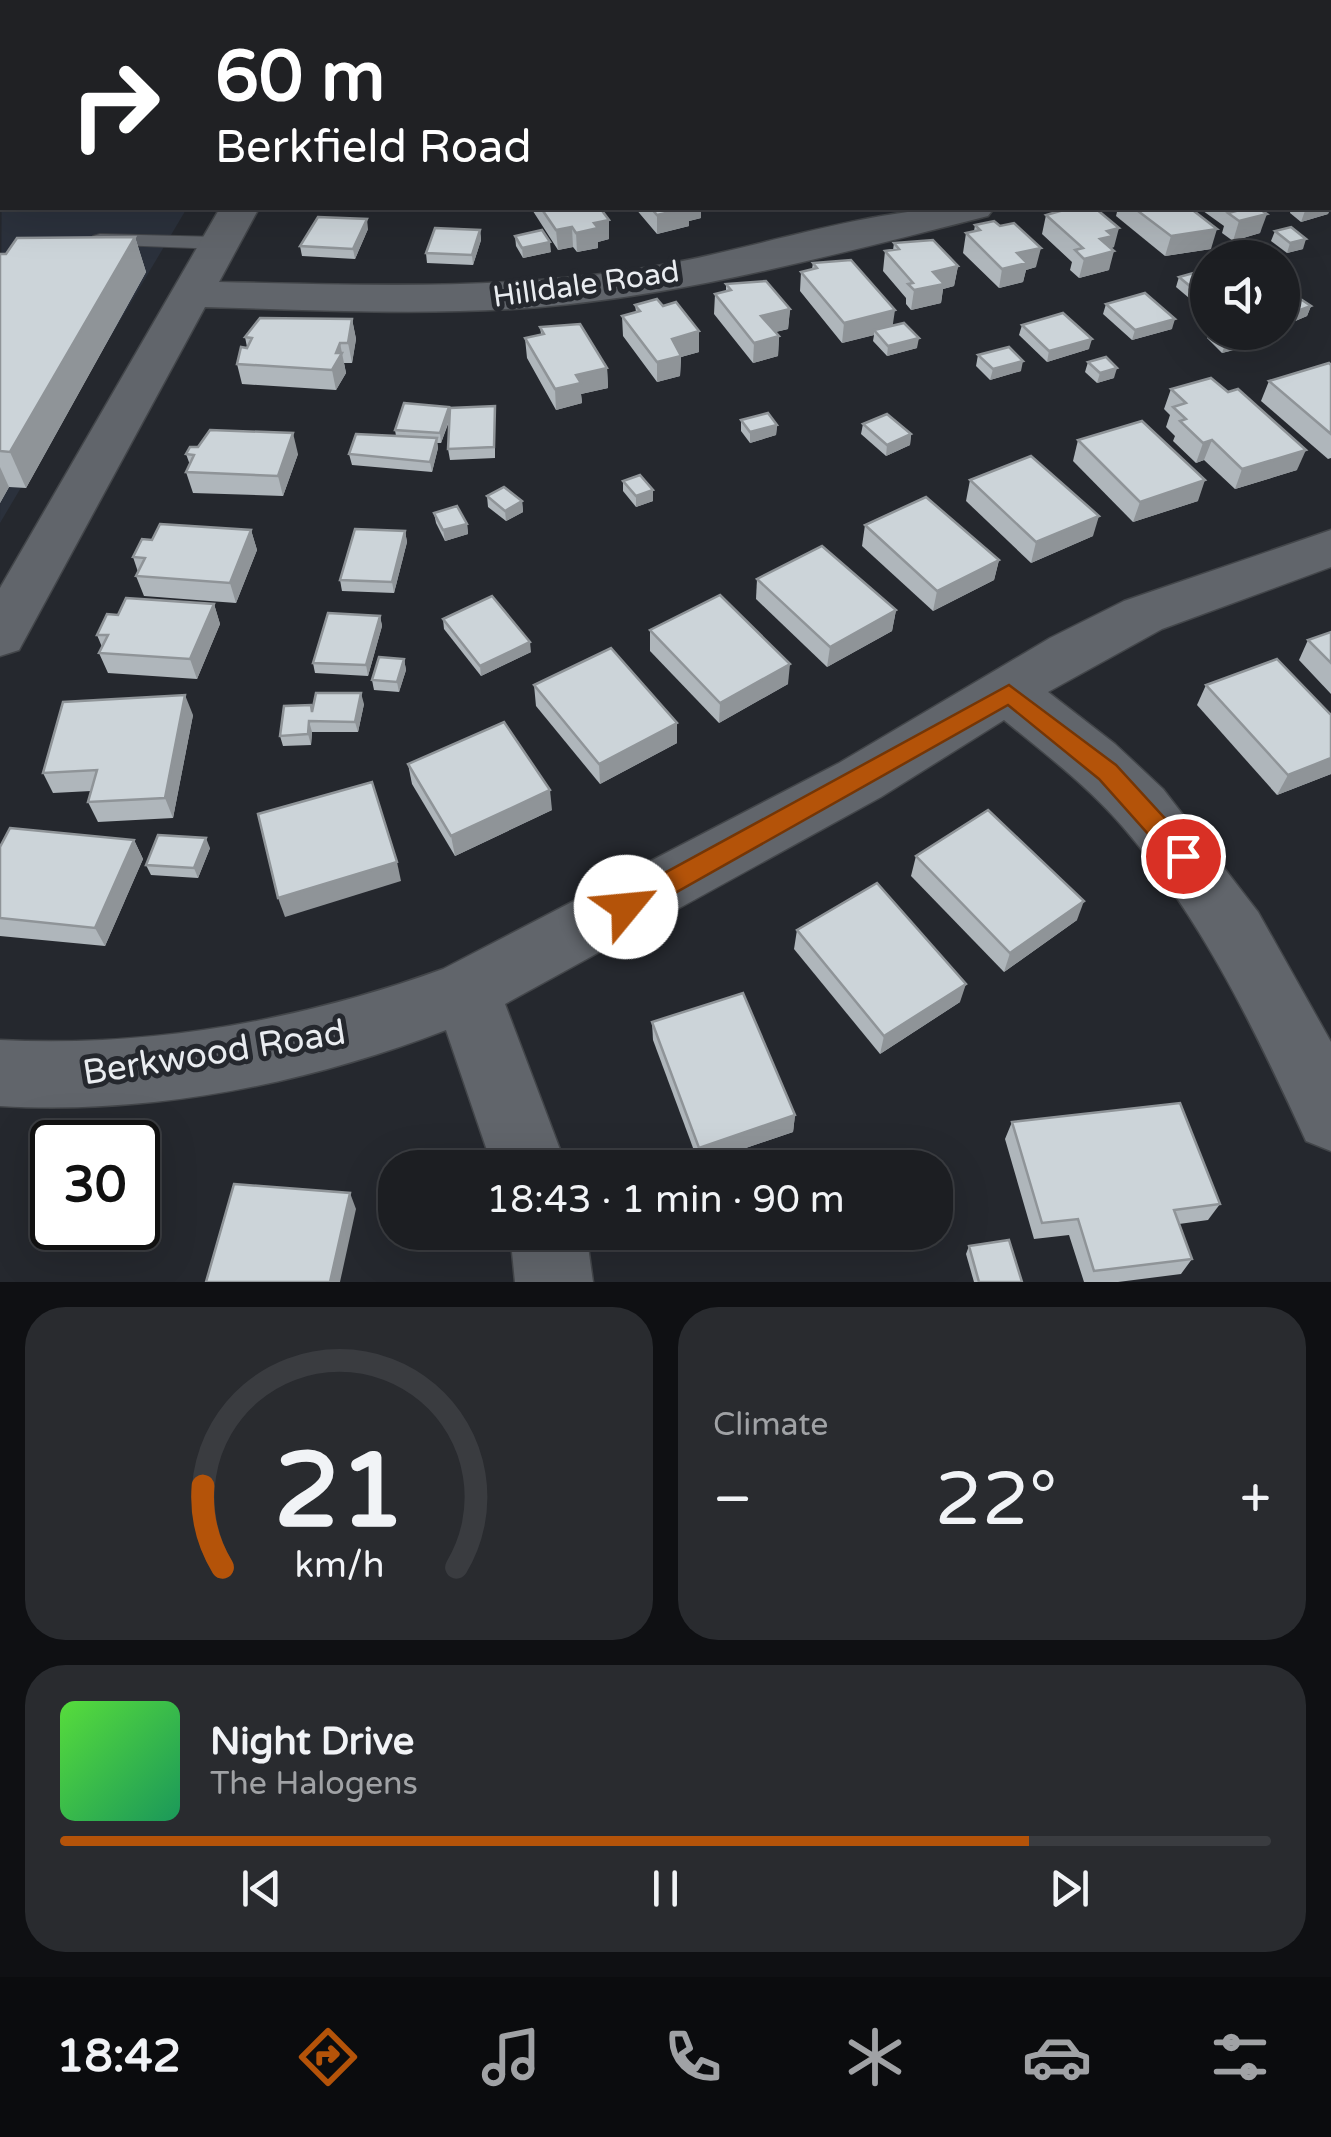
<!DOCTYPE html>
<meta charset="utf-8">
<style>
:root{--surface:#1c1e22;--page:#292b2f;--text:#f1f3f6;--muted:#a0a2a5;--line:#3a3c40;--accent:#b45309}
body{margin:0;font-family:"Varela Round",sans-serif;background:var(--page);color:var(--text);height:100vh;display:flex;flex-direction:column;font-size:38px;white-space:nowrap}
*{box-sizing:border-box;margin:0}
p{font-size:32px;color:var(--muted)}
.icon{flex:none;width:55px;height:55px;fill:none;stroke:currentColor;stroke-width:2;stroke-linecap:round;stroke-linejoin:round}
.map{position:relative;height:1282px;overflow:hidden}
.drawer{display:flex;flex-direction:column;gap:25px;padding:25px;background:#0f1013;flex:1}
.drawer>*{flex:none}
.guide{position:absolute;left:0px;top:0px;width:1332px;height:210px;box-shadow:0 10px 40px #0002,0 0 0 2px var(--line);background:#202124;color:#fff;overflow:hidden}
.tools{position:absolute;left:1190px;top:240px;display:grid;gap:20px}
.tools a{display:grid;place-items:center;width:110px;height:110px;border-radius:50%;background:var(--surface);box-shadow:0 10px 40px #0002,0 0 0 2px var(--line);font-size:50px}
.speed{position:absolute;left:30px;top:1120px;display:flex;gap:20px;font-size:50px;font-weight:700;text-align:center}
.speed>*{display:grid;place-content:center;width:130px;height:130px;border-radius:50%;background:var(--surface);box-shadow:0 10px 40px #0002,0 0 0 2px var(--line);line-height:1}
.speed .limit{border:5px solid #111;border-radius:15px;background:#fff;color:#111}
.pin{position:absolute;display:grid;place-items:center;width:85px;height:85px;color:#fff;margin:-42px;border:5px solid #fff;border-radius:50%;box-shadow:0 2px 10px #0007}
.me{position:absolute;width:110px;margin:-55px;rotate:62deg;stroke-linejoin:round;filter:drop-shadow(0 0 8px #0008)}
.turn{display:flex;align-items:center;gap:35px;height:210px;padding:0 50px;font-size:45px}
.turn .icon{width:130px;height:130px;stroke-width:2.5}
.turn b{display:block;font-size:70px;line-height:85px}
.big{font-size:75px;font-weight:600;line-height:1.1}
.drawer .widget{flex:1;display:flex;flex-direction:column;justify-content:center;gap:15px;min-width:0;padding:0 35px;border-radius:40px;background:var(--page)}
.drawer .dial{align-items:center;gap:0}
.dial svg{height:260px;overflow:visible;fill:none;stroke:var(--line);stroke-width:7;stroke-linecap:round;text-anchor:middle}
.dial text{fill:var(--text);stroke:none}
.song{display:flex;align-items:center;gap:30px}
.cover{width:120px;height:120px;border-radius:15px;background:linear-gradient(135deg,hsl(110 70% 55%),hsl(150 70% 35%))}
.played{height:10px;border-radius:5px;background:linear-gradient(90deg,var(--accent) 80%,var(--line) 80%)}
.keys{display:flex;justify-content:space-around;direction:ltr}
.heat{display:flex;justify-content:space-between;align-items:center;font-size:55px;direction:ltr}
.drawer .tiles{flex:1;display:grid;gap:25px;grid-template-columns:1fr 1fr}
.widget:last-child{grid-column:span 2}
.trip{position:absolute;left:378px;top:1150px;width:575px;height:100px;border-radius:40px;background:var(--surface);box-shadow:0 10px 40px #0002,0 0 0 2px var(--line);font-weight:600;line-height:100px;text-align:center}
.menu{display:flex;height:160px;justify-content:space-around;align-items:center;background:#0b0c0e;color:var(--muted)}
.menu .icon{width:70px;height:70px}
.menu .selected{color:var(--accent)}
.menu b{font-size:45px;color:var(--text)}
.map>svg:first-child{display:block}
</style>
<div class="map">
<svg width="1331" height="1282" viewBox="0 0 1331 1282">
<rect width="100%" height="100%" fill="#25282e"/>
<polygon fill="#2b313c" points="2,129 2,208 187,208 0,523"/>
<g fill="none" stroke-linecap="round" stroke-linejoin="round">
<g stroke="#43464a" stroke-width="2">
<polygon id="service" points="100,234 219,237 229,243 219,249 93,244 93,236"/>
</g>
<g stroke="#43464a" stroke-width="3">
<g id="minor">
<polygon points="1331,111 1331,134 1330,134 1330,111"/>
<path d="M 220,208 L 259,208 L 219,282 C 364,285 507,291 651,267 C 760,249 885,201 994,208 L 988,216 C 841,253 691,294 540,307 C 429,316 317,310 205,307 L 19,650 L 0,656 L 0,588 Z"/>
<path d="M 1331,530 L 1331,567 L 1162,629 L 1048,692 L 1115,744 L 1163,789 L 1258,912 L 1331,1042 L 1331,1151 L 1306,1141 C 1255,1030 1203,920 1123,827 C 1088,786 1045,754 1004,720 L 881,797 L 505,1004 L 567,1168 L 493,1168 L 446,1030 C 306,1084 150,1115 0,1106 L 0,1040 C 149,1048 303,1020 443,969 L 839,763 L 1050,638 L 1124,601 Z"/>
<polygon points="510,1232 586,1232 593,1282 515,1282"/>
</g>
</g>
<g stroke="#43464a" stroke-width="58">
<g id="trunk">
<polyline points="61,2 63,0"/>
<polyline points="0,75 2,72"/>
</g>
</g>
<use href="#service" fill="#61656b" fill-rule="evenodd"/>
<use href="#minor" fill="#61656b" fill-rule="evenodd"/>
<use href="#trunk" stroke="#8574cf" stroke-width="55"/>
</g>
<g fill="#afb6bb">
<polygon points="1215,0 1249,0 1248,2 1220,2"/>
<polygon points="531,208 600,208 609,220 609,239 598,242 598,248 577,252 573,247 558,250"/>
<polygon points="635,208 701,208 701,218 689,221 689,226 657,234"/>
<polygon points="728,208 771,208 771,209 732,212"/>
<polygon points="1053,208 1095,208 1114,247 1111,248 1109,270 1079,278 1070,270 1072,262 1042,234 1046,215 1052,214"/>
<polygon points="1118,208 1190,208 1211,249 1165,256 1116,216"/>
<polygon points="1199,208 1264,208 1260,233 1233,241 1222,233 1224,226"/>
<polygon points="1291,208 1330,208 1328,214 1301,222 1290,213"/>
<polygon points="975,225 1036,267 1026,270 1023,282 999,288 963,253 966,233 974,231"/>
<polygon points="368,229 355,259 302,256 300,246"/>
<polygon points="480,230 481,240 473,265 427,263 426,253"/>
<polygon points="1275,231 1303,249 1287,253 1271,241"/>
<polygon points="515,236 551,252 523,258 516,246"/>
<polygon points="135,237 146,272 26,488 9,487 0,503 0,254"/>
<polygon points="894,243 958,266 954,286 943,289 941,303 911,310 906,304 906,298 883,271 885,251 893,250"/>
<polygon points="813,263 893,325 917,348 887,356 873,341 874,335 842,343 800,291 801,272 812,269"/>
<polygon points="1208,269 1208,314 1176,287 1179,277"/>
<polygon points="726,284 790,309 788,329 775,332 779,336 778,356 753,363 714,314 715,294 726,291"/>
<polygon points="1106,304 1172,329 1132,340 1103,314"/>
<polygon points="1282,304 1311,306 1307,316 1286,325 1282,322"/>
<polygon points="635,305 699,352 681,357 680,376 657,382 623,336 622,316 636,312"/>
<polygon points="352,319 356,339 352,363 344,363 346,373 336,390 242,384 237,364 247,347 245,337"/>
<polygon points="1022,325 1089,349 1047,362 1019,335"/>
<polygon points="540,327 607,368 608,388 581,394 582,403 556,410 527,358 525,338 541,334"/>
<polygon points="1209,332 1260,332 1257,344 1222,353 1207,338"/>
<polygon points="978,355 1021,371 990,380 976,366"/>
<polygon points="1088,362 1114,378 1097,383 1085,372"/>
<polygon points="1331,365 1331,458 1328,459 1261,401 1269,381"/>
<polygon points="1171,389 1297,470 1235,489 1204,460 1196,463 1173,441 1175,436 1166,427 1170,415 1164,409"/>
<polygon points="495,406 495,458 450,460 448,449 450,419 441,443 437,443 438,448 432,472 352,465 349,454 396,436 395,430 449,407 450,414"/>
<polygon points="741,420 777,425 776,435 750,443 741,431"/>
<polygon points="863,424 911,434 910,445 886,456 861,434"/>
<polygon points="1078,440 1198,501 1133,522 1073,461"/>
<polygon points="198,447 298,454 283,496 193,493 186,472 190,465 186,454"/>
<polygon points="970,480 1093,536 1031,563 966,501"/>
<polygon points="623,481 653,501 636,507 623,491"/>
<polygon points="487,496 522,501 523,512 506,521 488,507"/>
<polygon points="434,513 467,524 468,534 445,541 436,523"/>
<polygon points="865,525 999,560 994,580 933,611 862,546"/>
<polygon points="251,530 257,550 236,603 144,596 136,576 138,572 133,557 152,540"/>
<polygon points="405,531 407,542 394,593 342,591 340,580"/>
<polygon points="757,579 896,610 892,631 827,667 756,599"/>
<polygon points="214,604 220,624 197,679 108,673 99,653 102,647 97,635 118,615"/>
<polygon points="380,616 382,626 368,676 315,673 313,663"/>
<polygon points="443,619 531,652 481,676 444,629"/>
<polygon points="650,630 788,684 719,723 650,651"/>
<polygon points="1331,632 1331,694 1299,660 1308,640"/>
<polygon points="404,659 406,670 399,692 374,690 372,680"/>
<polygon points="534,685 677,723 677,743 600,784 536,706"/>
<polygon points="1206,685 1331,715 1331,774 1277,795 1197,705"/>
<polygon points="364,704 358,732 312,732 311,745 283,746 280,736 312,709"/>
<polygon points="193,715 173,818 98,822 88,802 91,791 53,793 43,773"/>
<polygon points="408,764 552,810 455,856 412,784"/>
<polygon points="134,840 143,859 105,946 0,936 0,847"/>
<polygon points="210,848 198,878 151,875 146,865"/>
<polygon points="916,856 1077,920 1004,972 911,876"/>
<polygon points="797,930 960,1002 880,1054 794,949"/>
<polygon points="652,1022 795,1115 793,1132 699,1164 653,1040"/>
<polygon points="1012,1122 1220,1204 1208,1220 1179,1224 1192,1259 1181,1274 1118,1282 1084,1282 1069,1235 1034,1239 1005,1139"/>
<polygon points="969,1246 1022,1282 974,1282 966,1254"/>
</g>
<g fill="#8f9498">
<polygon points="210,0 224,0 225,2 208,2"/>
<polygon points="1235,0 1249,0 1248,2 1235,2"/>
<polygon points="1330,196 1331,206 1328,214 1301,222 1306,208 1330,208"/>
<polygon points="685,208 701,208 701,218 689,221 689,226 657,234 657,215"/>
<polygon points="1267,214 1260,233 1233,241 1239,221"/>
<polygon points="367,219 368,229 355,259 353,249"/>
<polygon points="609,220 609,239 598,242 598,248 577,252 576,233 594,223"/>
<polygon points="572,227 573,247 558,250 556,230"/>
<polygon points="1119,228 1114,247 1110,248 1114,251 1109,270 1079,278 1084,259 1107,231"/>
<polygon points="1217,229 1211,249 1165,256 1171,236"/>
<polygon points="480,230 481,240 473,265 472,255"/>
<polygon points="135,237 146,272 26,488 10,452"/>
<polygon points="1306,239 1303,249 1287,253 1290,243"/>
<polygon points="550,242 551,252 523,258 522,248"/>
<polygon points="1041,248 1036,267 1026,270 1023,282 999,288 1002,269 1017,253"/>
<polygon points="958,266 954,286 943,289 941,303 911,310 914,290 933,272"/>
<polygon points="1311,306 1307,316 1286,325 1289,314"/>
<polygon points="790,309 788,329 760,336 761,316"/>
<polygon points="895,310 892,330 874,330 874,335 842,343 844,323"/>
<polygon points="352,319 356,339 352,363 348,343"/>
<polygon points="1175,319 1172,329 1132,340 1135,330"/>
<polygon points="699,331 699,352 681,357 680,376 657,382 657,362 672,339"/>
<polygon points="1261,333 1257,344 1222,353 1226,342"/>
<polygon points="779,336 778,356 753,363 754,343"/>
<polygon points="919,338 917,348 887,356 888,346"/>
<polygon points="1092,339 1089,349 1047,362 1049,351"/>
<polygon points="340,343 346,373 336,390 332,370"/>
<polygon points="1023,361 1021,371 990,380 993,369"/>
<polygon points="607,368 608,388 581,394 582,403 556,410 555,389 576,375"/>
<polygon points="1117,368 1114,378 1097,383 1100,373"/>
<polygon points="449,407 450,417 441,443 440,433"/>
<polygon points="777,425 776,435 750,443 750,432"/>
<polygon points="293,433 298,454 283,496 278,476"/>
<polygon points="911,434 910,445 886,456 887,445"/>
<polygon points="437,438 438,448 432,472 430,462"/>
<polygon points="1212,440 1204,460 1196,463 1203,443"/>
<polygon points="1306,450 1297,470 1235,489 1242,469"/>
<polygon points="0,467 9,487 0,503"/>
<polygon points="1205,480 1198,501 1133,522 1140,502"/>
<polygon points="653,490 653,501 636,507 636,496"/>
<polygon points="522,501 523,512 506,521 505,511"/>
<polygon points="1099,516 1093,536 1031,563 1036,542"/>
<polygon points="467,524 468,534 445,541 443,530"/>
<polygon points="251,530 257,550 236,603 230,583"/>
<polygon points="405,531 407,542 394,593 392,582"/>
<polygon points="999,560 994,580 933,611 937,591"/>
<polygon points="214,604 220,624 197,679 190,659"/>
<polygon points="896,610 892,631 827,667 830,647"/>
<polygon points="380,616 382,626 368,676 366,665"/>
<polygon points="530,642 531,652 481,676 480,666"/>
<polygon points="404,659 406,670 399,692 397,682"/>
<polygon points="790,664 788,684 719,723 720,703"/>
<polygon points="361,693 364,704 358,732 355,722"/>
<polygon points="185,695 193,715 173,818 165,798"/>
<polygon points="309,721 312,732 311,745 308,734"/>
<polygon points="677,723 677,743 600,784 599,764"/>
<polygon points="1331,758 1331,774 1277,795 1288,775"/>
<polygon points="550,790 552,810 455,856 451,836"/>
<polygon points="206,838 210,848 198,878 194,868"/>
<polygon points="134,840 143,859 105,946 95,928"/>
<polygon points="397,862 401,881 285,917 278,898"/>
<polygon points="1084,901 1077,920 1004,972 1010,953"/>
<polygon points="966,984 960,1002 880,1054 884,1036"/>
<polygon points="795,1115 793,1132 699,1164 699,1148"/>
<polygon points="350,1193 356,1209 340,1282 330,1282"/>
</g>
<g fill="#ccd4d9" stroke="#8f9498" stroke-width="2.5">
<polygon points="170,0 210,0 208,2 169,2"/>
<polygon points="230,0 292,0 289,2 255,2"/>
<polygon points="942,0 1004,0 1007,2 944,2"/>
<polygon points="541,208 600,208 609,220 594,223 598,228 576,233 572,227 556,230"/>
<polygon points="651,208 688,208 657,215"/>
<polygon points="1055,208 1095,208 1119,228 1107,231 1113,236 1100,239 1114,251 1084,259 1075,250 1083,248 1046,215 1060,211"/>
<polygon points="1134,208 1190,208 1217,229 1171,236"/>
<polygon points="1231,208 1258,208 1267,214 1239,221 1228,213 1236,211"/>
<polygon points="318,217 367,219 353,249 300,246"/>
<polygon points="994,221 1000,226 1014,223 1041,248 1017,253 1027,263 1002,269 966,233 980,230 975,225"/>
<polygon points="1291,227 1306,239 1290,243 1275,231"/>
<polygon points="435,228 480,230 472,255 426,253"/>
<polygon points="542,230 550,242 522,248 515,236"/>
<polygon points="135,237 10,452 0,451 0,254 6,254 17,238"/>
<polygon points="933,240 958,266 933,272 944,284 914,290 908,284 913,283 885,251 899,249 894,243"/>
<polygon points="851,260 895,310 844,323 801,272 817,268 813,263"/>
<polygon points="1208,269 1208,301 1179,277"/>
<polygon points="766,281 790,309 761,316 779,336 754,343 715,294 731,290 726,284"/>
<polygon points="1145,293 1175,319 1135,330 1106,304"/>
<polygon points="1299,298 1311,306 1289,314 1282,310 1282,304"/>
<polygon points="657,299 663,306 676,302 699,331 672,339 681,356 657,362 622,316 640,311 635,305"/>
<polygon points="1063,313 1092,339 1049,351 1022,325"/>
<polygon points="260,318 352,319 348,343 340,343 336,353 342,353 332,370 237,364 241,347 247,348 252,338 245,337"/>
<polygon points="904,323 919,338 888,346 874,330"/>
<polygon points="580,324 607,368 576,375 581,383 555,389 525,338 544,334 540,327"/>
<polygon points="1215,332 1260,332 1261,333 1226,342"/>
<polygon points="1009,347 1023,361 993,369 978,355"/>
<polygon points="1106,357 1117,368 1100,373 1088,362"/>
<polygon points="1329,363 1331,365 1331,434 1269,381"/>
<polygon points="1211,378 1228,392 1238,389 1306,450 1242,469 1212,440 1203,443 1180,421 1186,419 1173,407 1186,403 1171,389"/>
<polygon points="404,403 449,407 440,433 395,430"/>
<polygon points="495,406 494,447 448,449 450,408"/>
<polygon points="768,413 777,425 750,432 741,420"/>
<polygon points="887,414 911,434 887,445 863,424"/>
<polygon points="1142,421 1205,480 1140,502 1078,440"/>
<polygon points="210,430 293,433 278,476 186,472 194,455 186,454 190,447 198,447"/>
<polygon points="356,434 437,438 430,462 349,454"/>
<polygon points="1031,456 1099,516 1036,542 970,480"/>
<polygon points="640,475 653,490 636,496 623,481"/>
<polygon points="504,487 522,501 505,511 487,496"/>
<polygon points="926,497 999,560 937,591 865,525"/>
<polygon points="457,506 467,524 443,530 434,513"/>
<polygon points="160,524 251,530 230,583 136,576 145,558 133,557 142,539 152,540"/>
<polygon points="355,529 405,531 392,582 340,580"/>
<polygon points="822,546 896,610 830,647 757,579"/>
<polygon points="720,595 790,664 720,703 650,630"/>
<polygon points="492,596 530,642 480,666 443,619"/>
<polygon points="126,598 214,604 190,659 99,653 108,635 97,635 107,614 118,615"/>
<polygon points="328,613 380,616 366,665 313,663"/>
<polygon points="1331,632 1331,663 1308,640"/>
<polygon points="611,648 677,723 599,764 534,685"/>
<polygon points="379,657 404,659 397,682 372,680"/>
<polygon points="1277,659 1331,715 1331,758 1288,775 1206,685"/>
<polygon points="316,693 361,693 355,722 309,721 308,734 280,736 284,706 311,705 312,712"/>
<polygon points="185,695 165,798 88,802 97,770 43,773 63,702"/>
<polygon points="504,722 550,790 451,836 408,764"/>
<polygon points="372,782 397,862 278,898 258,814"/>
<polygon points="988,810 1084,901 1010,953 916,856"/>
<polygon points="10,828 134,840 95,928 0,918 0,847"/>
<polygon points="158,835 206,838 194,868 146,865"/>
<polygon points="877,883 966,984 884,1036 797,930"/>
<polygon points="743,993 795,1115 699,1148 652,1022"/>
<polygon points="1180,1103 1220,1204 1174,1210 1192,1259 1094,1271 1078,1219 1042,1223 1012,1122"/>
<polygon points="234,1184 350,1193 330,1282 206,1282"/>
<polygon points="1009,1240 1022,1282 979,1282 969,1246"/>
</g>
<polygon fill="#b45309" stroke="#753606" stroke-width="2.5" points="1009,685 1116,765 1192,848 1196,856 1192,863 1174,863 1099,779 1008,705 636,915 617,915 613,907 617,899"/>
<g text-anchor="middle" stroke-width="10" stroke-linejoin="round" paint-order="stroke">
<g font-size="30" fill="#e9ecf0" stroke="#25282e">
<text transform="translate(586 284) rotate(-8)" y="10">Hilldale Road</text>
</g>
<g font-size="35" fill="#e9ecf0" stroke="#25282e">
<text transform="translate(214 1052) rotate(-9)" y="12">Berkwood Road</text>
</g>
</g>
</svg>
<div class="tools">
<a><svg class="icon" aria-label="sound" viewBox="0 0 24 24"><path d="M4 9h4l5-4v14l-5-4H4zM17 9q2 3 0 6"/></svg></a>
</div>
<div class="speed"><div class="limit">30</div></div>
<div class="pin" style="left:1183px;top:856px;background:#d93025"><svg class="icon" aria-label="arrive" viewBox="0 0 24 24"><path d="M6 21V4h12l-3 4 3 4H6"/></svg></div>
<svg class="me" style="left:626px;top:907px" viewBox="-20 -20 40 40"><circle r="19" fill="#fff"/><path d="M0-13L10 11 0 6-10 11z" fill="#b45309"/></svg>
<div class="trip">18:43 · 1 min · 90 m</div>
<div class="guide">
<div class="turn"><svg class="icon" aria-label="right" viewBox="0 0 24 24"><path d="M7 20v-9h11M14 6l5 5-5 5"/></svg><div><b>60 m</b>Berkfield Road</div></div>
</div>
</div>
<section class="drawer">
<div class="tiles">
<div class="widget dial"><svg viewBox="0 0 100 80">
<path d="M14 69A42 42 0 1 1 86 69"/>
<path d="M14 69A42 42 0 0 1 8 44" stroke="#b45309"/>
<text x="50" y="56" font-size="32" font-weight="700">21</text>
<text x="50" y="72" font-size="11">km/h</text>
</svg></div>
<div class="widget"><p>Climate</p>
<div class="heat"><a>−</a><b class="big">22°</b><a>+</a></div>
</div>
<div class="widget">
<div class="song"><i class="cover"></i><div><b>Night Drive</b><p>The Halogens</p></div></div>
<div class="played"></div>
<div class="keys"><svg class="icon" aria-label="previous" viewBox="0 0 24 24"><path d="M18 5L8 12l10 7zM5 5v14"/></svg><svg class="icon" aria-label="pause" viewBox="0 0 24 24"><path d="M8 5v14M16 5v14"/></svg><svg class="icon" aria-label="next" viewBox="0 0 24 24"><path d="M6 5l10 7-10 7zM19 5v14"/></svg></div>
</div>
</div>
</section>
<nav class="menu">
<b>18:42</b>
<svg class="icon selected" aria-label="directions" viewBox="0 0 24 24"><path d="M12 3l9 9-9 9-9-9zM9 14v-3h6M13 9l2 2-2 2"/></svg>
<svg class="icon" aria-label="music" viewBox="0 0 24 24"><path d="M9 18V5l10-2v13"/><circle cx="6" cy="18" r="3"/><circle cx="16" cy="16" r="3"/></svg>
<svg class="icon" aria-label="phone" viewBox="0 0 24 24"><path d="M5 4h4l2 5-3 2q2 4 5 5l2-3 5 2v4C11 20 4 13 5 4z"/></svg>
<svg class="icon" aria-label="climate" viewBox="0 0 24 24"><path d="M12 3v18M4 7l16 10M4 17L20 7"/></svg>
<svg class="icon" aria-label="car" viewBox="0 0 24 24"><path d="M5 17H2v-5l4-1 3-4h7l3 4 3 1v5h-3M9 17h6M6 11h13"/><circle cx="7" cy="17" r="2"/><circle cx="17" cy="17" r="2"/></svg>
<svg class="icon" aria-label="filters" viewBox="0 0 24 24"><path d="M4 7h16M4 17h16"/><circle cx="9" cy="7" r="2"/><circle cx="15" cy="17" r="2"/></svg>
</nav>
